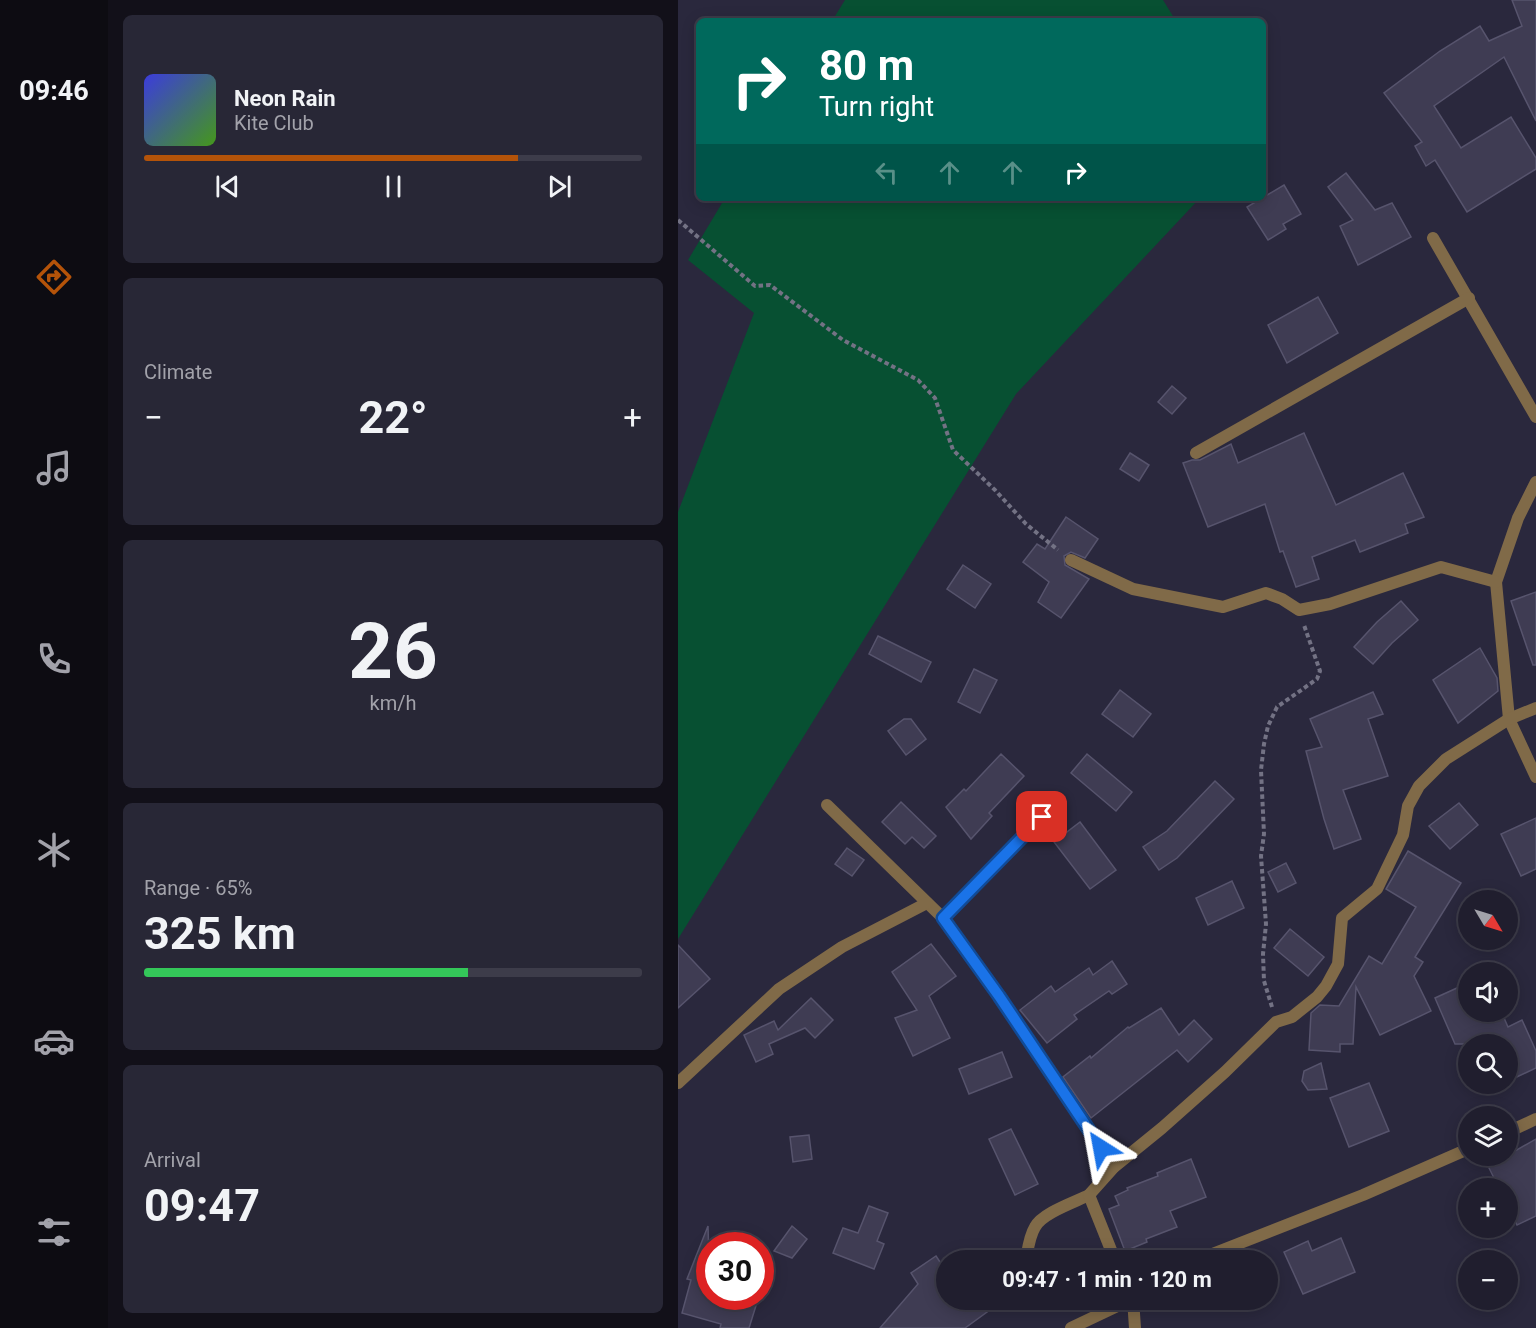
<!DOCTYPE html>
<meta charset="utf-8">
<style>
:root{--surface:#201e2e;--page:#282736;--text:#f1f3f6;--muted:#a2a2aa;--line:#3d3c4a;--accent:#b45309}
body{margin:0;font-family:Roboto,sans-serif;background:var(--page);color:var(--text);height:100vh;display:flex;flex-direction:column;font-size:22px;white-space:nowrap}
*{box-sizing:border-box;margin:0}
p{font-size:20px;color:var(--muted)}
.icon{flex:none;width:33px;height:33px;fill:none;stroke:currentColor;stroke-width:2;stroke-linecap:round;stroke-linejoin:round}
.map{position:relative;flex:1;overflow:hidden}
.side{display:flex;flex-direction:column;gap:15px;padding:15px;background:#121019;width:570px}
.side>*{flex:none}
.guide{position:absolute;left:18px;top:18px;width:570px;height:183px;border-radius:9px;box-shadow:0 3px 15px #0003,0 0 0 2px var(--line);background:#00695c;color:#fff;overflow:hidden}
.needle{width:39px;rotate:128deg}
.controls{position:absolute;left:780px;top:890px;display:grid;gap:12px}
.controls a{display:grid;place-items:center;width:60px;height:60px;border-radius:50%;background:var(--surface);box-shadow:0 3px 15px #0003,0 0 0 2px var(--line);font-size:30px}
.speed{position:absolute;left:18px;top:1232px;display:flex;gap:12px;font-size:30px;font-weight:700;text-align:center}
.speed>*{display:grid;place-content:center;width:78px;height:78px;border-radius:50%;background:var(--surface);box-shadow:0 3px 15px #0003,0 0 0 2px var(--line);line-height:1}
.speed .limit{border:9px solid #d22;background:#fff;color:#111}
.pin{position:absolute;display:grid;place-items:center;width:51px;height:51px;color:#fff;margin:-26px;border-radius:12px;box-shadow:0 3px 9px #0006}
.me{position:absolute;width:66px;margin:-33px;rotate:326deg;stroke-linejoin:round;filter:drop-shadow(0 0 4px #0008)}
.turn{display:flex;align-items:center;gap:21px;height:126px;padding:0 24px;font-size:27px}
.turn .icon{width:78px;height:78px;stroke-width:2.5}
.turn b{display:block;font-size:42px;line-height:51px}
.lanes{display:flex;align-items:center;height:57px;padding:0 24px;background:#0003;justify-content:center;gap:30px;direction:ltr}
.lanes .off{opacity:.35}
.big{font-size:45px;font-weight:700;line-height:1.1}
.side .widget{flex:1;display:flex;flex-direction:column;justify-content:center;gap:9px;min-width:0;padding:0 21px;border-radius:9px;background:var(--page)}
.side .dial{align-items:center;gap:0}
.dial b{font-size:78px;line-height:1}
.song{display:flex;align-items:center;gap:18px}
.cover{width:72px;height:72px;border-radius:9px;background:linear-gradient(135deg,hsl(240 70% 55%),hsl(100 70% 35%))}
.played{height:6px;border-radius:3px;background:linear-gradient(90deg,var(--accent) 75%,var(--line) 75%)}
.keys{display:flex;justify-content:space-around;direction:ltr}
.heat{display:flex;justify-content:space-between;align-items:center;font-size:33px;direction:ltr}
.charge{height:9px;border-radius:4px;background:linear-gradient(90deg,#34c759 65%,var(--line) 0)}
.trip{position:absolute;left:258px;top:1250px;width:342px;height:60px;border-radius:30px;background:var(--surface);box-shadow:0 3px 15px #0003,0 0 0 2px var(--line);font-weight:700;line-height:60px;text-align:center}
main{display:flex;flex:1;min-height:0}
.menu{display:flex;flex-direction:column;width:108px;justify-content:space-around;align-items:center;background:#0d0c12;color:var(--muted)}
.menu .icon{width:42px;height:42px}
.menu .on{color:var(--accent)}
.menu b{font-size:27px;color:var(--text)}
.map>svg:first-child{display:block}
</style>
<main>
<nav class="menu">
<b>09:46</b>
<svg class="icon on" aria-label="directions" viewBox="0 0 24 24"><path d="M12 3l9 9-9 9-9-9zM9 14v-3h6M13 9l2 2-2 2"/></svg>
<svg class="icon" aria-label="music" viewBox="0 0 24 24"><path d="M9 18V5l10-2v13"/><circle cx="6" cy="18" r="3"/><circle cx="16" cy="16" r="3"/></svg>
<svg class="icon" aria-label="phone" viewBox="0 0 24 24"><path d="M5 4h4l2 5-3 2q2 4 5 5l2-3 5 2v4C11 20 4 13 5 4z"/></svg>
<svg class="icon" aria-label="climate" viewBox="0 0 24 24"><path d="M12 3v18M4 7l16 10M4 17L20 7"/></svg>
<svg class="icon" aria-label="car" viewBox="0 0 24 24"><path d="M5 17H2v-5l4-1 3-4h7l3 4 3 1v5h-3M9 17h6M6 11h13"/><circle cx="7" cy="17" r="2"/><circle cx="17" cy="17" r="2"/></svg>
<svg class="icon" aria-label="filters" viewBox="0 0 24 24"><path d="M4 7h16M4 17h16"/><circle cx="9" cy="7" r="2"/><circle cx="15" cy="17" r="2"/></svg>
</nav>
<section class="side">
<div class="widget">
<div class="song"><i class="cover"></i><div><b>Neon Rain</b><p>Kite Club</p></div></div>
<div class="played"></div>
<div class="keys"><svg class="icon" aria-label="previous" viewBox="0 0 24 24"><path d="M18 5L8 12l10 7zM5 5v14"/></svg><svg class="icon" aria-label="pause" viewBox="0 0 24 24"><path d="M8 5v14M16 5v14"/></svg><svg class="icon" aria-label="next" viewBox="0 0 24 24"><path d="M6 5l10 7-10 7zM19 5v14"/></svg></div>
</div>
<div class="widget"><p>Climate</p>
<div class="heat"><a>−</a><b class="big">22°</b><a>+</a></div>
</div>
<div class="widget dial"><b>26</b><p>km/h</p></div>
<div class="widget"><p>Range · 65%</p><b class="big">325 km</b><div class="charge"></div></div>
<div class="widget"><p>Arrival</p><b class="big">09:47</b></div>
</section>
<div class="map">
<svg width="858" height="1328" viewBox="0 0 858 1328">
<rect width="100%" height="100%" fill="#2a283d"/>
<g fill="#075032">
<polygon points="167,0 485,0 498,21 154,21"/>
<polygon points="47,198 522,198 338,394 0,939 0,512 76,313 10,260"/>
</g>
<g fill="#3f3c53" stroke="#57546d" stroke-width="1.5">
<polygon points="834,0 858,0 858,121 826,57 756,106 783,148 833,117 858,158 858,169 789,212 757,160 748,166 737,146 744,142 706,93 762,51 802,26 811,41 844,26"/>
<polygon points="668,173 697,210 714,203 733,237 680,265 662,226 675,220 650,187"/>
<polygon points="606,185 623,214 605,224 608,229 590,240 569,207"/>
<polygon points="640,297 660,333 609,363 590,325"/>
<polygon points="494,386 508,398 494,414 480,402"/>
<polygon points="626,433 658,505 725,473 746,517 727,524 730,533 682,552 677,540 634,557 641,579 618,587 605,551 602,552 587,504 530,527 505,463 514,460 522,460 553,444 560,463"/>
<polygon points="452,453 471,465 461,481 442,469"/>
<polygon points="388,517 420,539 407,558 393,552 386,556 387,565 411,579 383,618 360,602 371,582 345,562 359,544 367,549"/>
<polygon points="285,565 313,584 297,608 269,589"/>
<polygon points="858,592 858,665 855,665 833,601"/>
<polygon points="723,601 740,620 714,643 695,664 676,647 699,622"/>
<polygon points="200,636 253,662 243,682 191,654"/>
<polygon points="802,648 819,678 820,691 780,723 755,680"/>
<polygon points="296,669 319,680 302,713 280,702"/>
<polygon points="442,690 473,714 455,737 424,714"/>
<polygon points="695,692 705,714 690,719 710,776 665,790 683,839 656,849 646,819 628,751 644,747 632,719"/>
<polygon points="226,719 233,719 248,739 228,755 210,731"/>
<polygon points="323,754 346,776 311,813 314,816 293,839 268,807 286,789 288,791"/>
<polygon points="409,754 454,792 438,811 393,773"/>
<polygon points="537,781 556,799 499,858 481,870 465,847 489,831"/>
<polygon points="223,802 258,836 246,848 234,837 227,844 204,822"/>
<polygon points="781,803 800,825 772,849 751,826"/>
<polygon points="858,818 858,869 843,876 823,834"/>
<polygon points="402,822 438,870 412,889 376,842"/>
<polygon points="169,848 186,860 174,876 157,864"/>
<polygon points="730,851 783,883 737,957 745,962 736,976 753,1011 702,1035 678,987 675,1044 662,1044 662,1052 631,1050 633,1013 642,1005 661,1006 691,956 704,964 738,907 708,889"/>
<polygon points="608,863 618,883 600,892 590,872"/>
<polygon points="554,881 566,908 530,925 518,898"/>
<polygon points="612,929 646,957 630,976 596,948"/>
<polygon points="253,944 278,976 251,996 272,1038 235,1056 217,1018 239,1010 214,972"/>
<polygon points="0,945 32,979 0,1008"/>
<polygon points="434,961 449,984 434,994 431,991 396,1015 399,1019 369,1043 342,1010 373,986 377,992 411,968 415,975"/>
<polygon points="790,983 790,1011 823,1011 830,1027 844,1020 858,1051 858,1068 830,1081 830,1044 777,1044 757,998"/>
<polygon points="133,998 155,1020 137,1038 127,1028 91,1044 95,1054 78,1062 66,1035 96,1021 100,1030"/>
<polygon points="483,1008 501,1035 516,1020 534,1039 510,1062 499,1050 413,1118 385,1077 412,1056 413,1058 450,1027 451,1028"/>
<polygon points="324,1052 334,1077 291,1094 281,1069"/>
<polygon points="643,1063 649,1089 630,1090 624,1081 626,1071"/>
<polygon points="691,1083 711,1131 671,1147 652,1098"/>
<polygon points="333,1129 360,1184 337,1195 311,1139"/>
<polygon points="131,1135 134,1159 115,1162 112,1137"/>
<polygon points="858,1139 858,1216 839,1225 830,1206 830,1188 821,1188 809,1164 830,1155"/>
<polygon points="513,1159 528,1197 492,1211 499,1227 468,1239 469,1242 447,1251 431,1209 441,1205 437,1196 450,1190 449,1188 480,1176 479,1173"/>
<polygon points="191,1206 210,1213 199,1241 206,1244 196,1269 155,1253 165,1228 180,1233"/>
<polygon points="30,1226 32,1296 81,1296 71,1328 42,1328 43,1324 4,1313 13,1280 9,1279"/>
<polygon points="114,1226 129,1239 114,1258 96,1251"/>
<polygon points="663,1238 677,1272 625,1294 606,1252 630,1241 634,1251"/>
<polygon points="258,1256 268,1271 268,1299 327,1299 287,1328 202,1328 240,1284 233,1273"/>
</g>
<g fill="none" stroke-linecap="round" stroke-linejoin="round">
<g stroke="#737284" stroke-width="4" stroke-dasharray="4.5 3" stroke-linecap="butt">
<polyline points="0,220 77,286 92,285 165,340 240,380 257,398 275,450 317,490 348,524 380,550"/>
<polyline points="594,1007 586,981 585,954 588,924 583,856 586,834 583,770 586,744 590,726 599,707 639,679 642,671 626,625"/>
</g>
<g stroke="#806a48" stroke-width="12">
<polyline points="755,238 858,417"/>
<polyline points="518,453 791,298"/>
<polyline points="858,482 840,518 818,582 831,719 858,777"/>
<polyline points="393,560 455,589 545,607 588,593 604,599 621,610 652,604 763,567 818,582"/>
<polyline points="149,805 265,918 321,996 436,1167"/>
<polyline points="265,918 380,800"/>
<polyline points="0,1083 101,989 164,947 249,903"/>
<polyline points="830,1132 858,1119"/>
<path d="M 348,1260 C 350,1249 351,1237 357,1227 C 364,1213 397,1202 411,1195"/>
<polyline points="437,1260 411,1195 436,1167 484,1128 547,1072 598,1022 614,1017 639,997 648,986 660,964 664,918 699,889 725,835 730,806 741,786 768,759 831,719 858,708"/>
<polyline points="519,1260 685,1195 790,1149"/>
<polyline points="455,1299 457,1328"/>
<polyline points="393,1328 454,1299"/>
</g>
</g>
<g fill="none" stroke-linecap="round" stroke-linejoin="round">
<g stroke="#114b97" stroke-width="15">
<polyline id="route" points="364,817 265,918 321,996 423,1148"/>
</g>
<use href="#route" stroke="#1a73e8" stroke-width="10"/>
</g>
</svg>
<div class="controls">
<a><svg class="needle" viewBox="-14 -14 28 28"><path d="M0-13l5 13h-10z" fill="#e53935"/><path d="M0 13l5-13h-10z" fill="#a2a2aa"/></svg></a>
<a><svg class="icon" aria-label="sound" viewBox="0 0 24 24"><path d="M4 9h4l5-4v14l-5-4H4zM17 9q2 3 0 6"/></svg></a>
<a><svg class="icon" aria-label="search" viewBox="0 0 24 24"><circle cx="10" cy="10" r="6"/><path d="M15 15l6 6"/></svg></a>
<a><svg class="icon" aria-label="layers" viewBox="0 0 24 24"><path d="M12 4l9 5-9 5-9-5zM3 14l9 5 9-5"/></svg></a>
<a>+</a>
<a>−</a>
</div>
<div class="speed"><div class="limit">30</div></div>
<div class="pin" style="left:364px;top:817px;background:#d93025"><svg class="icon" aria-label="arrive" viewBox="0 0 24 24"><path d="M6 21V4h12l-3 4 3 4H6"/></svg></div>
<svg class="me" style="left:423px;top:1148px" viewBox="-20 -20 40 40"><path d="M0-17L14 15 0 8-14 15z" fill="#1a73e8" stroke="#fff" stroke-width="4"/></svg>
<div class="trip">09:47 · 1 min · 120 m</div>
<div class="guide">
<div class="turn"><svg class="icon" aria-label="right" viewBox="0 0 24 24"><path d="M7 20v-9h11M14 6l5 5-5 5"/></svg><div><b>80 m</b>Turn right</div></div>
<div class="lanes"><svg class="icon off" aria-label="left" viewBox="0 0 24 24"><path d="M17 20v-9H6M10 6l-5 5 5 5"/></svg><svg class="icon off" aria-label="ahead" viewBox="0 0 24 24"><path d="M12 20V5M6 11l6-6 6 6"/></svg><svg class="icon off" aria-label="ahead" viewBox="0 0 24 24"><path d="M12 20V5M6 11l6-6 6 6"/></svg><svg class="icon" aria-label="right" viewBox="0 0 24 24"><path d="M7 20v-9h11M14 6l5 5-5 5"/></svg></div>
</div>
</div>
</main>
